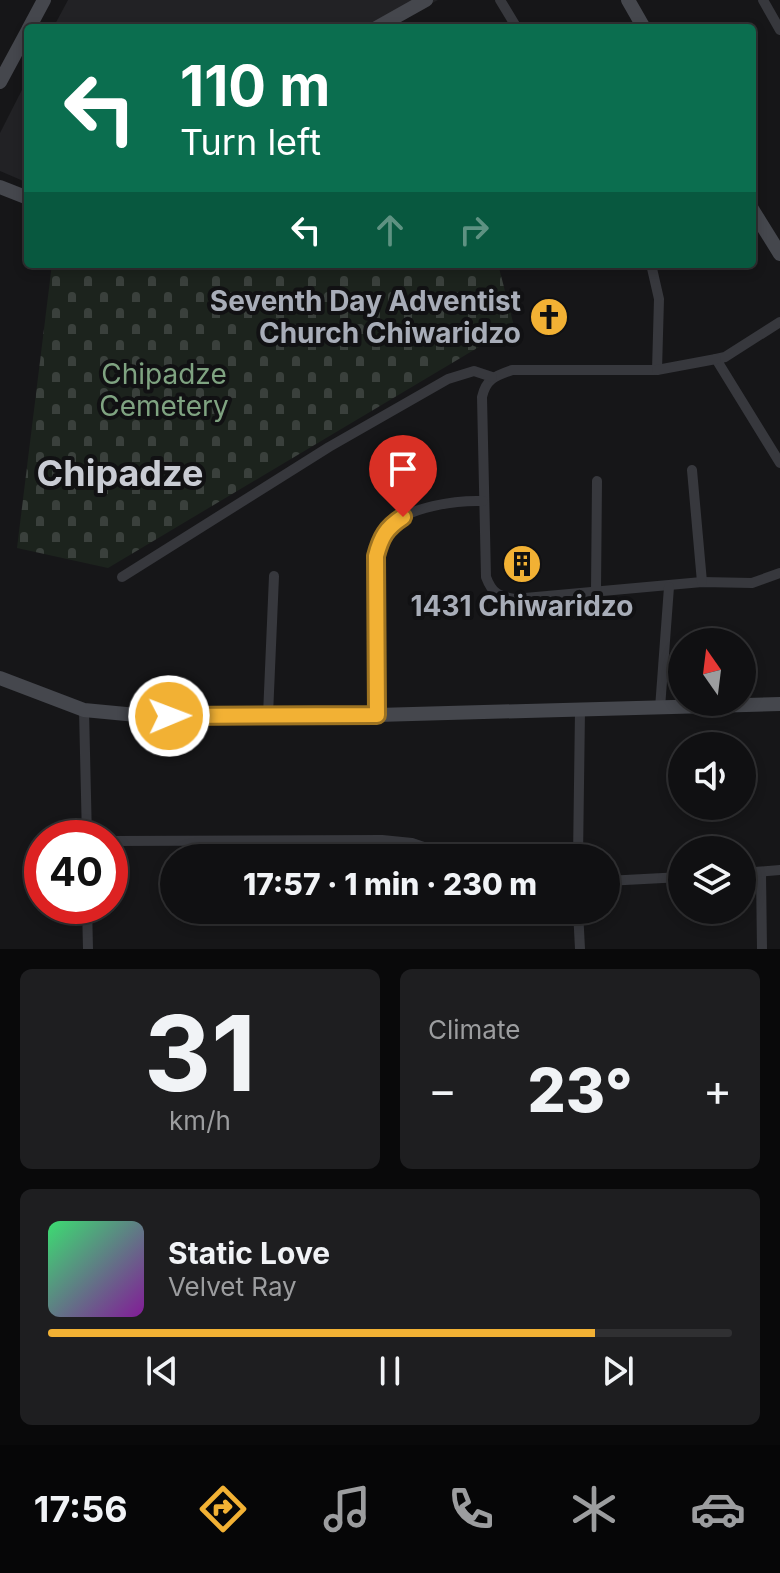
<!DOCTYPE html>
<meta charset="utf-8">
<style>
:root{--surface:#101012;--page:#1e1e20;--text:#f1f3f6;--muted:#9c9d9f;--line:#303032;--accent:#f2b134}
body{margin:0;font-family:Inter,sans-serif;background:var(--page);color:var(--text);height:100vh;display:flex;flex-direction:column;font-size:30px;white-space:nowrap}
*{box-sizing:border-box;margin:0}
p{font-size:26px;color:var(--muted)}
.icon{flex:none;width:44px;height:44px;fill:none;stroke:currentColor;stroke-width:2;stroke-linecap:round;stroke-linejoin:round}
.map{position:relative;height:949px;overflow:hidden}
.details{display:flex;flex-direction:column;gap:20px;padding:20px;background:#09090a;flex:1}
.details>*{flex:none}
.guide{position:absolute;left:24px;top:24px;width:732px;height:244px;border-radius:8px;box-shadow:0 4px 12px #0003,0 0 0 2px var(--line);background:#0b6e4f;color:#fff;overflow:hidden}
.needle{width:52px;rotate:346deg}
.tools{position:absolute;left:668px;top:628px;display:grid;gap:16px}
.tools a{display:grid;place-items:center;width:88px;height:88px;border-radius:50%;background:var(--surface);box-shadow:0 4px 12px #0003,0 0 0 2px var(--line);font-size:40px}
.speed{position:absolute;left:24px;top:820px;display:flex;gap:16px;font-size:40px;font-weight:700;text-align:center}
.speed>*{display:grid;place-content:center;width:104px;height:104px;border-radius:50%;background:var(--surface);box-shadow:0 4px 12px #0003,0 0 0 2px var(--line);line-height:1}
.speed .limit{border:12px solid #d22;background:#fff;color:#111}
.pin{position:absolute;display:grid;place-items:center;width:68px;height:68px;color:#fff;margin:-82px -34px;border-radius:50% 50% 50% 0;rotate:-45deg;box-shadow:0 0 8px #0007}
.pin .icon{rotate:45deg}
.me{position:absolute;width:88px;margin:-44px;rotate:89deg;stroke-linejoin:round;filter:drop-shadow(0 0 6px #0008)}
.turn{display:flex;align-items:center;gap:28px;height:168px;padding:0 24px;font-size:36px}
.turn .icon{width:104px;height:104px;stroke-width:2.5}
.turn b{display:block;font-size:56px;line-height:68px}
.lanes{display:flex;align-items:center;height:76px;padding:0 24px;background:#0003;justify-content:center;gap:40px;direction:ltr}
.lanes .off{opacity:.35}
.big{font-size:60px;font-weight:800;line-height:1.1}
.details .widget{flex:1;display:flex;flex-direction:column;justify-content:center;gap:12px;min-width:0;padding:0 28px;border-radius:12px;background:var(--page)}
.details .dial{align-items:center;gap:0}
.dial b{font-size:104px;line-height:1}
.song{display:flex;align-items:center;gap:24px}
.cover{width:96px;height:96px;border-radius:12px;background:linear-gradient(135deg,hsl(140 70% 55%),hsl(290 70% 35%))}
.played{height:8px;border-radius:4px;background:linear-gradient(90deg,var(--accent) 80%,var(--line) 80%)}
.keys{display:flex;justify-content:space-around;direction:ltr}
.heat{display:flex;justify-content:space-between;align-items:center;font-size:44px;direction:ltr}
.details .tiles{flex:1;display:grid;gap:20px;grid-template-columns:1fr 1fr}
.widget:last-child{grid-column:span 2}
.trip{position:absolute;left:160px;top:844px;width:460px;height:80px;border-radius:40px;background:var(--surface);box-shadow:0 4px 12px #0003,0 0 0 2px var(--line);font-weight:800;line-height:80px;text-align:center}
.tabs{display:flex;height:128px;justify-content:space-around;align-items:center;background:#060607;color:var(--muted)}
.tabs .icon{width:56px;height:56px}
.tabs .on{color:var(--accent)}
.tabs b{font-size:36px;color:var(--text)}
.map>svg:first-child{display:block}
</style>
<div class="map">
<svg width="780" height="949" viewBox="0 0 780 949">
<defs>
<pattern id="cemetery-stones" width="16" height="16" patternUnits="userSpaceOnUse" patternTransform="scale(2)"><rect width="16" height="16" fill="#1c231d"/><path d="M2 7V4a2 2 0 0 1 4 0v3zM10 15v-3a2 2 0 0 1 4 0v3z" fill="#3a403c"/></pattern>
</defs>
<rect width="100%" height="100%" fill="#161618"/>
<g fill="#222225">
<polygon points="68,0 438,0 383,28 53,28"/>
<polygon points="28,78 28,183 0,171 0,133"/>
</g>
<polygon fill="url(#cemetery-stones)" points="52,264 498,264 514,326 108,568 17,548"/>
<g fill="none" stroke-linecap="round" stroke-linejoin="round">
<g stroke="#37383d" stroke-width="10">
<polyline points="500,0 517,28"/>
<polyline points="763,0 780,30"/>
<path d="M 651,264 L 659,299 L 657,370 L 512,370 C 495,376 486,379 482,397 L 486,577 C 492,593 498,596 514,599 L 702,582 L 752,583 L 780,573"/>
<polyline points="780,322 725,357 716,359 780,463"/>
<polyline points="657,370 716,359"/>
<polyline points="692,470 702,582"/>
<polyline points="122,577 329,447 448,379 474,371 492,377"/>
<polyline points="596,591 597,481"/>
<polyline points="660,708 669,587"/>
<polyline points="84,710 87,838"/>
<polyline points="268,715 274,576"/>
<path d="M 377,715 L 376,556 C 378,546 380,535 388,527 C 408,507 456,500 483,501"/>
<polyline points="110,841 382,840 412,843 456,858"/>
<polyline points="578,858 580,710"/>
<polyline points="761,872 762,949"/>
<polyline points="742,873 780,870"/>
<polyline points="606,881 682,877"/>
<polyline points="87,906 88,949"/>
<polyline points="578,910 580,949"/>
</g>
<g stroke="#45474d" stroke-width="14">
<polyline points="628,0 644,28"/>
<polyline points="29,28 44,0"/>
<polyline points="376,28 426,0"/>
<polyline points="0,82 28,30"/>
<polyline points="0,187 28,198"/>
<polyline points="752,209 780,254"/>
<polyline points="0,678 84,710 147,716 377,715 780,704"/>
</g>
</g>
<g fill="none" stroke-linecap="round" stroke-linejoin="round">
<g stroke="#9d7322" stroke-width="20">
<path id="route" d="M 169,716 L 377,715 L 376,556 C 381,537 386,528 403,517"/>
</g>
<use href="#route" stroke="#f2b134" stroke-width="14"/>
</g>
<defs>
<g id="church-disc" transform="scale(2)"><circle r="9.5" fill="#f2b134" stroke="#111113"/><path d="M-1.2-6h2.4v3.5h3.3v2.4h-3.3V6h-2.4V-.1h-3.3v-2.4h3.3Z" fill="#111"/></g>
<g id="building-disc" transform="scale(2)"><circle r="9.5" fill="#f2b134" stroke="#111113"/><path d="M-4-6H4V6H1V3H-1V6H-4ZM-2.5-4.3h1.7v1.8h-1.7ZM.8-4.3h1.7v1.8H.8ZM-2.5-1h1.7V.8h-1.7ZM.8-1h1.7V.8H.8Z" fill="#111"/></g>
</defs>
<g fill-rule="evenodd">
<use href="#church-disc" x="549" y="317"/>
<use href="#building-disc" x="522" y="564"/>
</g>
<g text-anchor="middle" stroke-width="8" stroke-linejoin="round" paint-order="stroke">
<g font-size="28" font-weight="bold" fill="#a8adb8" stroke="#111113" text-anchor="end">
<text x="521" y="311">Seventh Day Adventist<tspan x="521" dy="32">Church Chiwaridzo</tspan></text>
<text x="522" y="616" text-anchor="middle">1431 Chiwaridzo</text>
</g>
<g font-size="28" fill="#7fa381" stroke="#111113">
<text x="164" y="384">Chipadze<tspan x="164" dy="32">Cemetery</tspan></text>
</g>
<g font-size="36" font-weight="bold" fill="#c9ccd4" stroke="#111113">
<text x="120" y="486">Chipadze</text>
</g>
</g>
</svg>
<div class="tools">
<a><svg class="needle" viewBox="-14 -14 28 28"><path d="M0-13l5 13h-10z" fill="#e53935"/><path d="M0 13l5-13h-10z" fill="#9c9d9f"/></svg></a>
<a><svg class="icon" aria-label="sound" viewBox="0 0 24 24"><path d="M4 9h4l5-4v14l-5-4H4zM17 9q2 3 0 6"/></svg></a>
<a><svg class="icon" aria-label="layers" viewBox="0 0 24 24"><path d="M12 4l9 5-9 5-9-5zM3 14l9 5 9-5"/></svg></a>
</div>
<div class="speed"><div class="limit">40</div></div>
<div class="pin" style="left:403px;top:517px;background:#d93025"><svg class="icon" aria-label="arrive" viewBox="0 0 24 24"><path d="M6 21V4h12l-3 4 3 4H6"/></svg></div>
<svg class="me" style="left:169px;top:716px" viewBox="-20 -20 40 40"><circle r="17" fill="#f2b134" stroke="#fff" stroke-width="3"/><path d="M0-11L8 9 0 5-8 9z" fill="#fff"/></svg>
<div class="trip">17:57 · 1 min · 230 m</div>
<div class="guide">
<div class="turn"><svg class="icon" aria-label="left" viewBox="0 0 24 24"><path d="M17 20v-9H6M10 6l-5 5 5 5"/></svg><div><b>110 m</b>Turn left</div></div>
<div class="lanes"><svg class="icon" aria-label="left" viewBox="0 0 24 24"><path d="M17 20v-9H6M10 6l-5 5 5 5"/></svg><svg class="icon off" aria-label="ahead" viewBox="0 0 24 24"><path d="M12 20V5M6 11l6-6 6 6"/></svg><svg class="icon off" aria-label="right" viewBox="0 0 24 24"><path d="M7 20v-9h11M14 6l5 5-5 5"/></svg></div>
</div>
</div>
<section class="details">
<div class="tiles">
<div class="widget dial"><b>31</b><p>km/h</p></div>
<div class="widget"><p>Climate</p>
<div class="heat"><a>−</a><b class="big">23°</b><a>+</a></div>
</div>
<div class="widget">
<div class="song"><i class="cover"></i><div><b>Static Love</b><p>Velvet Ray</p></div></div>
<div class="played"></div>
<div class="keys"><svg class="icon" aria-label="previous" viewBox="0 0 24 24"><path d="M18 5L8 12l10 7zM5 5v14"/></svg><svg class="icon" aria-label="pause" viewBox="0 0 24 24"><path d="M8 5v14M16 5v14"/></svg><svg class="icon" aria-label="next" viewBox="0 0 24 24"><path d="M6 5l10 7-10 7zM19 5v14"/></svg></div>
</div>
</div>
</section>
<nav class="tabs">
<b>17:56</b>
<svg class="icon on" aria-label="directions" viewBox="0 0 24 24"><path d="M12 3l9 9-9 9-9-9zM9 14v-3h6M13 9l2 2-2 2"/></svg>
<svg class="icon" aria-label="music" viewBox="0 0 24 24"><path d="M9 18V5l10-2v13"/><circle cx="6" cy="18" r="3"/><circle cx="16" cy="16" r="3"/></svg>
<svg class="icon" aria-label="phone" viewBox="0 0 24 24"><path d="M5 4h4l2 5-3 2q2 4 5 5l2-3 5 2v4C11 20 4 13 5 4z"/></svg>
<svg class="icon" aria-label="climate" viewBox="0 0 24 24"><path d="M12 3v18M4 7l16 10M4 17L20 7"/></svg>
<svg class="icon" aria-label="car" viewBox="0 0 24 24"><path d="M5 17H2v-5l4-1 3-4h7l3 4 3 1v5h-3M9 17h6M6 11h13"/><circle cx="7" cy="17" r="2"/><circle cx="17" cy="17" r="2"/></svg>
</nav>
